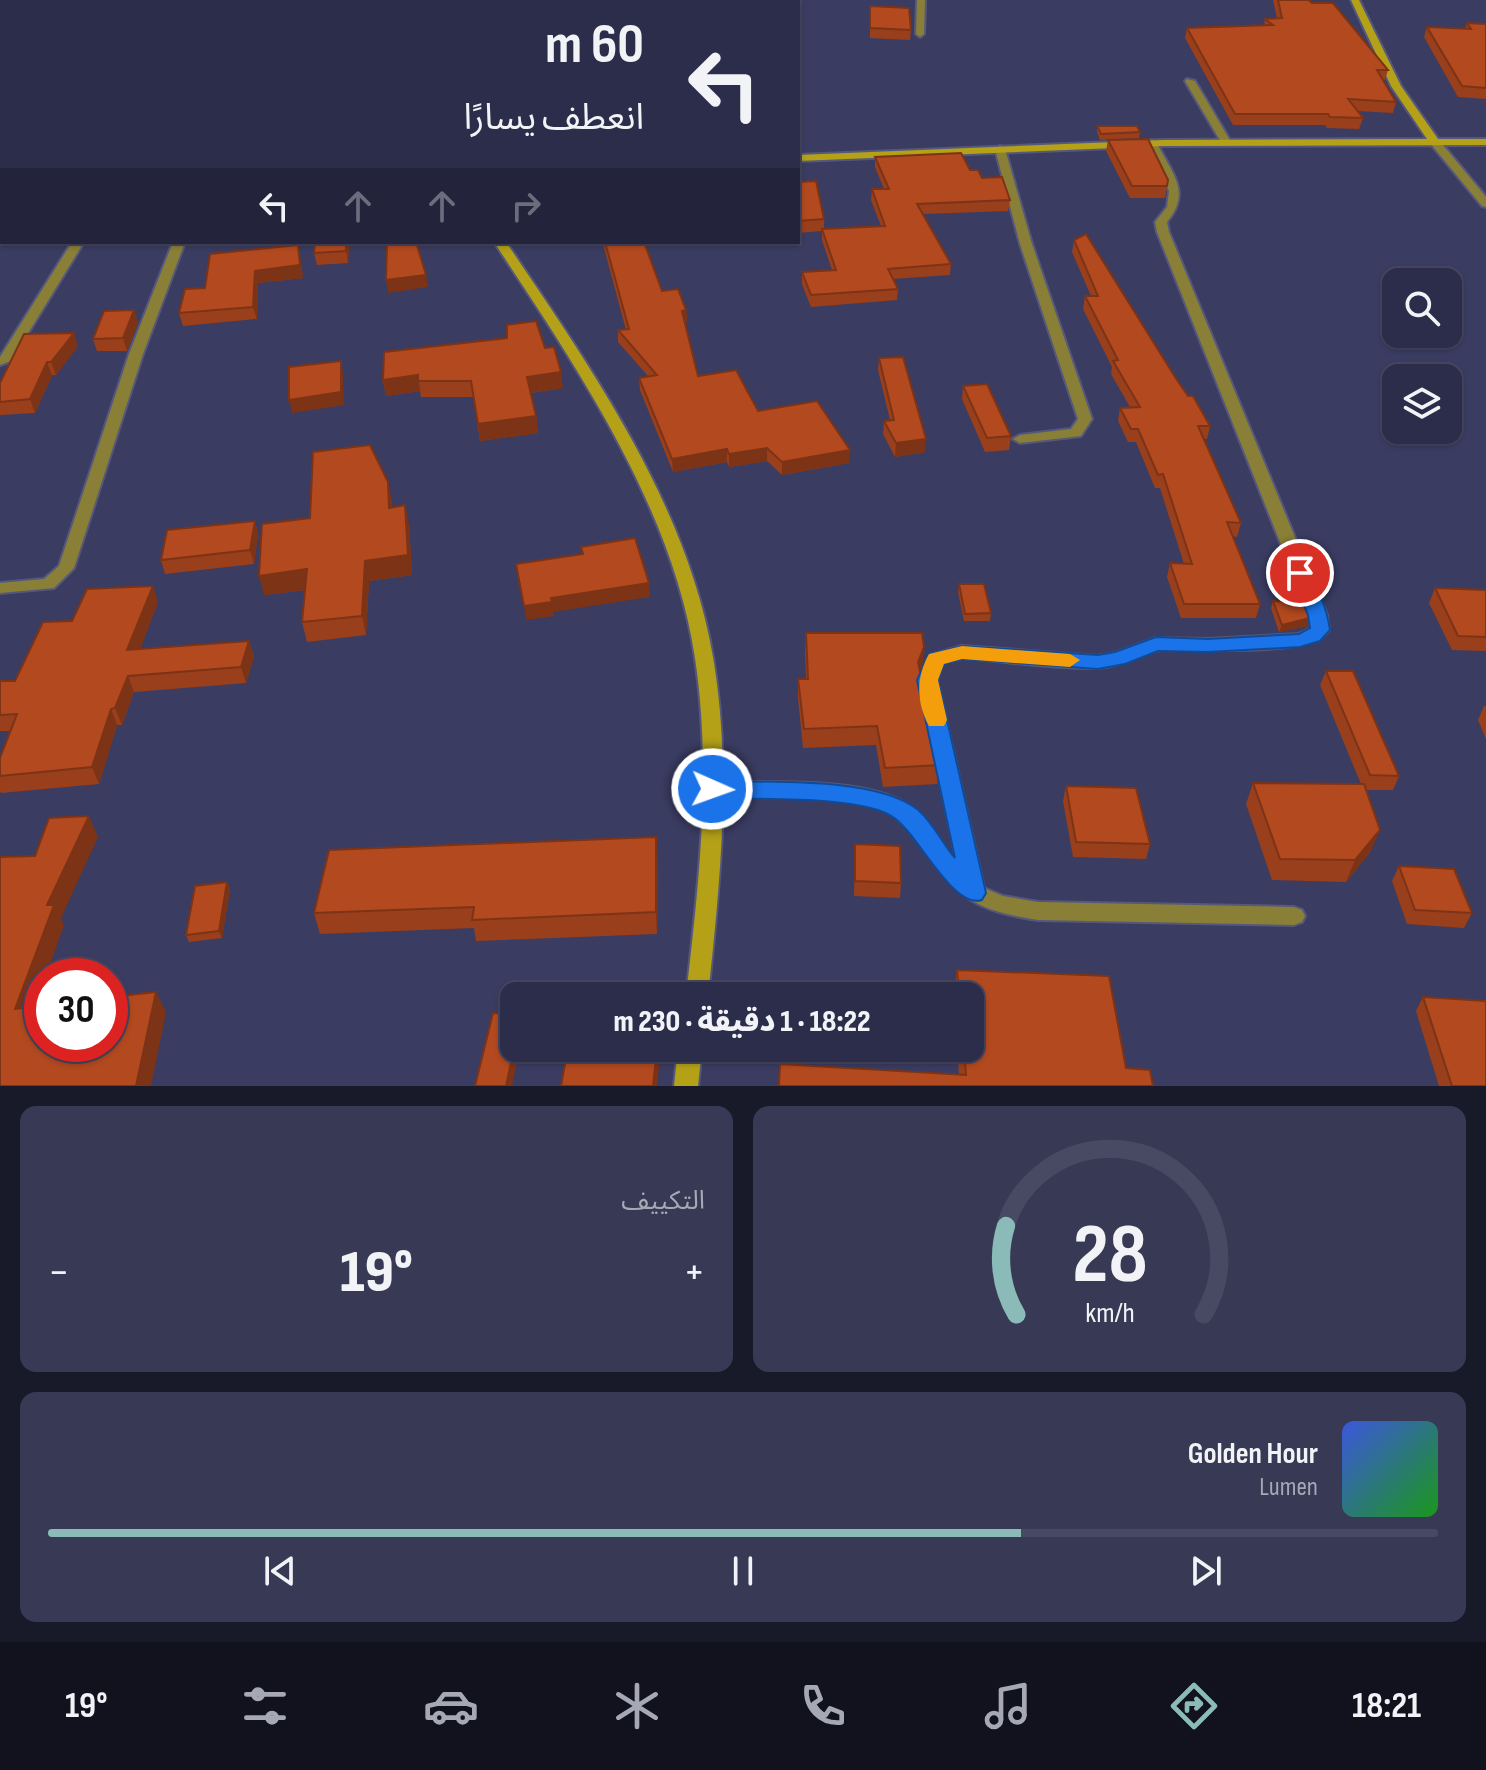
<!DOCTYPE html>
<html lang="ar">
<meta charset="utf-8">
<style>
:root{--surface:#2c2d4a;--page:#383954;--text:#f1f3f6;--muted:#a6a8b5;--line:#484962;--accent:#8bbbb9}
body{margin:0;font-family:"Sofia Sans Condensed","Noto Sans Arabic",sans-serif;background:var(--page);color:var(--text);direction:rtl;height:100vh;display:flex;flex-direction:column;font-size:30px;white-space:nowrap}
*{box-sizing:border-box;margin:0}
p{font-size:26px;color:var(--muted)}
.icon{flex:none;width:44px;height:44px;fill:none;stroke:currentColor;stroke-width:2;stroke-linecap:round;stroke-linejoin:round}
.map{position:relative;height:1086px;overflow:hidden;direction:ltr}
.sheet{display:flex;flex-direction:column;gap:20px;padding:20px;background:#181929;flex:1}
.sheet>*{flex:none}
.banner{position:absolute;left:0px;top:0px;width:800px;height:244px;box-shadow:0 2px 6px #0004,0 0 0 2px var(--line);direction:rtl;background:#2c2d4a;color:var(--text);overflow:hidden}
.buttons{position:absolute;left:1382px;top:268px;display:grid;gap:16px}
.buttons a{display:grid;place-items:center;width:80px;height:80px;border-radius:16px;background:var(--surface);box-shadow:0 2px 6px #0004,0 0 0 2px var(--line);font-size:40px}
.speed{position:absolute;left:24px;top:958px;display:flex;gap:16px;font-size:40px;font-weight:700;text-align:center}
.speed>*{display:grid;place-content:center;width:104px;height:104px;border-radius:50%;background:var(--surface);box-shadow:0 2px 6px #0004,0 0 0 2px var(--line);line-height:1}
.speed .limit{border:12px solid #d22;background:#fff;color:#111}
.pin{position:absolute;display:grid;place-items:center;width:68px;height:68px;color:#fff;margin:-34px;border:4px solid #fff;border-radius:50%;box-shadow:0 2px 8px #0007}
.me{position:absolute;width:88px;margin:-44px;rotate:92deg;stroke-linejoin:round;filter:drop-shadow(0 0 6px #0008)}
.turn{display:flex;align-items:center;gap:28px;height:168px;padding:0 24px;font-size:36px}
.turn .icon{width:104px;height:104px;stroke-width:2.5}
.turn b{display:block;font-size:56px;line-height:68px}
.lanes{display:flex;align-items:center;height:76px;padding:0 24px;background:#0003;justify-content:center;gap:40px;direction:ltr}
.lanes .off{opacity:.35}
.big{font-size:60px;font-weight:800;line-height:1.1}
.sheet .widget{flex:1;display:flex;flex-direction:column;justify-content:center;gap:12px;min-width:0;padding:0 28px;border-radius:16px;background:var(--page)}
.sheet .dial{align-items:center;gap:0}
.dial svg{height:208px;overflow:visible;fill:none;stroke:var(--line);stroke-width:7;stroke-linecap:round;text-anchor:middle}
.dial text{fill:var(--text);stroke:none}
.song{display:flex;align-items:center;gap:24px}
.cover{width:96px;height:96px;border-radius:12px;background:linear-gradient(135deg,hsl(230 70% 55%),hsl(120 70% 35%))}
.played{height:8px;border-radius:4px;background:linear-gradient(90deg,var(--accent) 70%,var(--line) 70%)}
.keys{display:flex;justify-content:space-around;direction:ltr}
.heat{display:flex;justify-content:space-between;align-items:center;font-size:44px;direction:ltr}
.sheet .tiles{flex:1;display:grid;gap:20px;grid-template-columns:1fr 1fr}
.widget:last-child{grid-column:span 2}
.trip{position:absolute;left:500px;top:982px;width:484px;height:80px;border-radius:16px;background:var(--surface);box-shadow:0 2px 6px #0004,0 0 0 2px var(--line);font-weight:800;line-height:80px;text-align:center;direction:rtl}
.tabs{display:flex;height:128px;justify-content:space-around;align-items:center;background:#12121e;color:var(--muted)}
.tabs .icon{width:56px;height:56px}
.tabs .selected{color:var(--accent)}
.tabs b{font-size:36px;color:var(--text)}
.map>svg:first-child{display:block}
</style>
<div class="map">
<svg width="1486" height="1086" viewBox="0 0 1486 1086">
<rect width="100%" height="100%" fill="#3a3c62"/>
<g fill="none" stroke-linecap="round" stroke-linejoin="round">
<g stroke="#56587b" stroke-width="4">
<g id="street">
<rect x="63" y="0" width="8" height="2"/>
<rect x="447" y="0" width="8" height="2"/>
<polygon points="917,0 925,0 924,34 920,37 916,34"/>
<polygon points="1187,79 1195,81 1231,142 1230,144 1221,142 1185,81"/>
<polygon points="1430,139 1438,139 1486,197 1486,207 1482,206 1430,143"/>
<path d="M 1152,140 L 1157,143 C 1172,174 1192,192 1167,222 L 1169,232 L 1327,615 L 1329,630 C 1309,658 1197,648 1162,650 C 1140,651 1120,668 1097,668 C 1053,669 1006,661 962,658 L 943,663 L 937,680 L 984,888 L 1003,896 L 1038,902 L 1294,907 L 1302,910 L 1305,916 L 1302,922 L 1294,925 L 1038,920 C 980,911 961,901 927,854 C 916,839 905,822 889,813 C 853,793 755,798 712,796 L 705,794 L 702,789 L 705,784 L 712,782 C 763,783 868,776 909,806 C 929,821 941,844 957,863 L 919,680 L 930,655 L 962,646 L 1098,656 L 1115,653 L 1156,638 L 1208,639 L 1299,634 L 1311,628 L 1309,615 L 1157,232 L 1155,222 L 1167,207 L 1169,191 L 1147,143 Z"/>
<polygon points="1000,146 1005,149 1032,244 1092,419 1081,436 1020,443 1013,439 1020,435 1071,429 1078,419 1020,244 995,149"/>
<rect x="0" y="224" width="2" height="6"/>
<polygon points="72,242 84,242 11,361 0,365 0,357"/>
<polygon points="173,242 185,242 143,354 74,568 54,588 0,593 0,583 44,579 59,566 129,354"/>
</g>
</g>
<g stroke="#56587b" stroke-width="4">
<g id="secondary">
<polygon points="273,0 281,0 282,2 274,2"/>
<polygon points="1351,0 1359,0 1401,86 1438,139 1486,139 1486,145 1164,146 798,161 798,155 1164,140 1427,139 1391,86"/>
<path d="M 494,242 L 506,242 C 591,368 687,504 713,657 C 732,769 720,884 708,996 L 686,996 C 699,884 712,771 695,658 C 673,508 576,366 494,242 Z"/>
<polygon points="678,1048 702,1048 698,1086 674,1086"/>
</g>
</g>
<use href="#street" fill="#8a7f37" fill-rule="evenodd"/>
<use href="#secondary" fill="#b4a117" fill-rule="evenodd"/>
</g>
<g fill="#9a3f1b">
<polygon points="1273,0 1309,0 1388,70 1385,80 1383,80 1396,102 1393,113 1357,111 1363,118 1359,129 1327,128 1325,125 1233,125 1185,38 1187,28 1264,26 1265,19 1277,18"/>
<polygon points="870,15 911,30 910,40 870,38"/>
<polygon points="1467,23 1486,24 1486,99 1458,97 1424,37 1427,27 1465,29"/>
<polygon points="1097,126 1140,132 1139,138 1100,140 1097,132"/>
<polygon points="1108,140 1167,186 1165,198 1130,198 1106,151"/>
<polygon points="875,157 970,170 1010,200 1008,211 923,214 951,264 950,275 893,279 898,289 897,300 811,307 802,284 802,272 832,270 822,240 822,231 798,233 798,182 824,219 824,229 881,226 871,200 872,189 884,189 875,167"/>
<polygon points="1074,240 1210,426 1207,439 1204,439 1241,523 1237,537 1232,536 1260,604 1256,618 1181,618 1167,577 1170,563 1184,564 1160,488 1155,488 1136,442 1128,442 1118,421 1120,408 1130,407 1111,374 1112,367 1083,309 1085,296 1091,296 1072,252"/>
<polygon points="315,242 349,242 348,263 317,265 314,253"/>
<polygon points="603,242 644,242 662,291 686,310 687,322 685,322 698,376 849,463 782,475 767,461 729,467 727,462 673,472 640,390 639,378 648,376 618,342 618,330 626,330 604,248"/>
<polygon points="298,245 303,278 258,283 257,319 183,326 179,313"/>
<polygon points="134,310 138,323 127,351 97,351 93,339"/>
<polygon points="78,346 56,375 52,375 35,413 0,415 0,383"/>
<polygon points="545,348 563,388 531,393 536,416 538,433 480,441 473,397 421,397 420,391 386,396 383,380"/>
<polygon points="879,358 925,452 895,457 883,434 884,421 890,420 878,370"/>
<polygon points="963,386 1011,436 1009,450 985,452 962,399"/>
<polygon points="392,501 392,507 409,525 412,575 369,581 366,635 307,642 302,622 305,590 264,595 310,518"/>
<polygon points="255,521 258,534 254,564 165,574 161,560"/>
<polygon points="959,584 991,613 990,621 964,621 958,592"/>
<polygon points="1435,588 1486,590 1486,651 1452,650 1429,603"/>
<polygon points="1273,601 1310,618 1308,626 1279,632 1271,608"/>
<polygon points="158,602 140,649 249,641 254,657 246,683 134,692 122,725 117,725 99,784 1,793 0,791 0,758 10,731 0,731 0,681 15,681 72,621"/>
<polygon points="806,633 924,647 922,666 920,671 940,765 937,784 883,787 876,745 803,748 798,698 798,679 806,679 805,652"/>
<polygon points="1326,671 1399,776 1393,790 1366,790 1371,851 1346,882 1272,880 1246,804 1253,783 1361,784 1320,685"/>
<polygon points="1484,706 1486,706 1486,739 1478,720"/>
<polygon points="1066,786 1150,844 1146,859 1073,857 1063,801"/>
<polygon points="855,844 901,883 900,898 854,896"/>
<polygon points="658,858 657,934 476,941 474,928 320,934 314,913"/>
<polygon points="1399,866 1472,913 1464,928 1407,924 1392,881"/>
<polygon points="227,882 230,889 222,938 189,942 186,935"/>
<polygon points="957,970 1126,1068 959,1074 957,1048 970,1048 970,996 953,996"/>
<polygon points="1423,997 1486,1086 1439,1086 1416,1011"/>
</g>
<g fill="#7d3316">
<polygon points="0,124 2,129 0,141"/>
<polygon points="346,242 349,242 348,263 346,251"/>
<polygon points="298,245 303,278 258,283 257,319 253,307 255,271"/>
<polygon points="426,275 428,287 388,293 386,280"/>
<polygon points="134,310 138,323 127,351 123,338"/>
<polygon points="686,310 687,322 682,323 682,311"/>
<polygon points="74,333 78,346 56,375 51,362"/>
<polygon points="341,361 343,374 344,405 292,413 289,400"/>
<polygon points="47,362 52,375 35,413 30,399"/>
<polygon points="561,372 563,388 529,393 527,377"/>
<polygon points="418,375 420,391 386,396 383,380"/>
<polygon points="536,416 538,433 480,441 478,424"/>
<polygon points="926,439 925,452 895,457 896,443"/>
<polygon points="767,448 767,461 729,467 729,454"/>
<polygon points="727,449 727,462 673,472 672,459"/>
<polygon points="850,450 849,463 782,475 782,462"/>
<polygon points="388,482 392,501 393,527 389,508"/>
<polygon points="405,505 409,525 412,575 369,581 366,635 362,616 365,561"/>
<polygon points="255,521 258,534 254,564 250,550"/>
<polygon points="307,569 312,589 264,595 259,576"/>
<polygon points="649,583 650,597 553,612 554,616 526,620 524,606 551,598"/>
<polygon points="153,586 158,602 133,667 127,650"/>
<polygon points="1310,618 1308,626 1279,632 1282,625"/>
<polygon points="249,641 254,657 246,683 241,667"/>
<polygon points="924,647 922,666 916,681 918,662"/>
<polygon points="128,676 134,692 122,725 115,708"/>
<polygon points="111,709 117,725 99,784 92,767"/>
<polygon points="89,816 98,837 61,918 64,925 46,976 42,976 42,986 26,1029 15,1009 47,905"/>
<polygon points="1380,830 1371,851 1346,882 1355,860"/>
<polygon points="656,837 658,858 657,934 656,912"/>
<polygon points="227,882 230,889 222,938 219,931"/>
<polygon points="156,992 166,1012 151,1086 136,1086"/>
<polygon points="514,1048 520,1048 512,1086 506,1086"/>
<polygon points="657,1048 659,1067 657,1086 653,1086"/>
</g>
<g fill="#b3491f" stroke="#7d3316" stroke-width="2">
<polygon points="124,0 159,0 160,2 124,2"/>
<polygon points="395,0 426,0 428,2 396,2"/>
<rect x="626" y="0" width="113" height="2"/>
<polygon points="1278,0 1309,0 1312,3 1333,3 1388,70 1377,70 1396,102 1348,99 1363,118 1330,117 1328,114 1235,114 1187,28 1273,25 1265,19 1282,18"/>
<polygon points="870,6 909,8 911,30 870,28"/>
<polygon points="1467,23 1486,24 1486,88 1462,86 1427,27 1471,29"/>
<polygon points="1097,126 1137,126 1140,132 1101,134"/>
<polygon points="1148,139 1168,180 1167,186 1132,186 1108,140"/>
<polygon points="961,153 970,170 978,170 982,178 1002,177 1010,200 917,204 951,264 888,269 898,289 811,295 802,272 836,270 822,229 885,226 872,189 889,189 875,157"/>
<polygon points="816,181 824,219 798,221 798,182"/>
<polygon points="1086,234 1175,377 1188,396 1193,396 1210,426 1198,426 1241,523 1227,522 1260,604 1184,604 1170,563 1192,564 1163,474 1158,475 1138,429 1131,429 1120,408 1140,407 1113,361 1118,360 1085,296 1098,296 1074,240"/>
<polygon points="315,242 346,242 346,251 314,253"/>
<polygon points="387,242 416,242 426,275 386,280"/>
<polygon points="605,242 644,242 662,291 678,289 686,310 682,311 698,376 736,370 758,411 817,401 850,450 782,462 767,448 729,454 727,449 672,459 639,378 657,375 618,330 629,329"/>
<polygon points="298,245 300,265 255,271 253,307 179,313 185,289 205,288 210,254"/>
<polygon points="134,310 123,338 93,339 104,311"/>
<polygon points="536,321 545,348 554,347 561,372 527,377 536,416 478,424 471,381 418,381 418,375 383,380 384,352 507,338 507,325"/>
<polygon points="74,333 51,362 47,362 30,399 0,402 0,383 24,334"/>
<polygon points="903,357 926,439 896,443 884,421 894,420 879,358"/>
<polygon points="341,361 341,392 289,400 289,367"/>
<polygon points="987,384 1011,436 987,438 963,386"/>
<polygon points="370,445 388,482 389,508 405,505 408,555 365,561 362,616 302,622 307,569 259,576 262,524 310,518 313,452"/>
<polygon points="255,521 250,550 161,560 167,530"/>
<polygon points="635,538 649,583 551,598 552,602 524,606 516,564 583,554 581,547"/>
<polygon points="959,584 984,584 991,613 965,614"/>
<polygon points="153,586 127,650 249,641 241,667 128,676 115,708 111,709 92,767 0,776 0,758 17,714 0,715 0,681 15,681 43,622 72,621 87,589"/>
<polygon points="1435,588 1486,590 1486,637 1458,636"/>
<polygon points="1273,601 1306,602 1310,618 1282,625"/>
<polygon points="806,633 922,633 924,647 918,662 940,765 885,768 877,726 804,729 798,679 808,679"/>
<polygon points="1326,671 1353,671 1399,776 1370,775"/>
<polygon points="1253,783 1364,784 1380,830 1355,860 1280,859"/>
<polygon points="1066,786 1136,788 1150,844 1076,842"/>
<polygon points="89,816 47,905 54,905 15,1009 42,1005 42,1044 110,1044 110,997 156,992 136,1086 0,1086 0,857 35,856 49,818"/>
<polygon points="656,837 656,912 472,920 474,907 314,913 329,850"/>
<polygon points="855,844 900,846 901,883 855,881"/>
<polygon points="1399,866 1454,869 1472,913 1415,910"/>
<polygon points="227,882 219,931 186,935 195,886"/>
<polygon points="957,970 1109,976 1126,1068 1150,1070 1153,1086 779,1086 780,1064 966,1075 964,1048 970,1048 970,996 959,996"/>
<polygon points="1423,997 1486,1001 1486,1086 1452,1086"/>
<polygon points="493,1013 514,1014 514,1048 506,1086 475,1086"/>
<polygon points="568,1048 657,1048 653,1086 561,1086"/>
</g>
<path fill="#1a73e8" stroke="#114b97" stroke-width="2" d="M 1300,567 C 1315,571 1328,615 1330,630 L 1320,641 L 1300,647 L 1208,652 L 1158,651 L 1125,664 L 1098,669 L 962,659 L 944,664 L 938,680 L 986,893 L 982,900 C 953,910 917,832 893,817 C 860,795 755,800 712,798 L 704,795 L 701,789 L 704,783 L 712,781 C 767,783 873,776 917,809 C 932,821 942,843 955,858 L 917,680 L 929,654 L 962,646 L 1098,655 L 1115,652 L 1156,637 L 1208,639 L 1299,634 L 1310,628 L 1308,615 L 1291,573 Z"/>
<path fill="#f59e0b" d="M 962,646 L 1070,654 L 1080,660 L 1070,667 L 962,659 L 944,664 L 938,680 L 947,720 L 944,726 L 929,726 C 916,702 916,677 929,654 Z"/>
</svg>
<div class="buttons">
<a><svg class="icon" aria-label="search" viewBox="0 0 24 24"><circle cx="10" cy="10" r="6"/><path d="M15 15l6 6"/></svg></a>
<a><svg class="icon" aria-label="layers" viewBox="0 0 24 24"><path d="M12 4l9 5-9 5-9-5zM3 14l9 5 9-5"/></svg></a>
</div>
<div class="speed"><div class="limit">30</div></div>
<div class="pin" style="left:1300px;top:573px;background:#d93025"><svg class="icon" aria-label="arrive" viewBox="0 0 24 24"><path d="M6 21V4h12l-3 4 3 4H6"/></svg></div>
<svg class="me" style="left:712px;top:789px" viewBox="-20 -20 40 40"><circle r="17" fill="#1a73e8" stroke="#fff" stroke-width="3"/><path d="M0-11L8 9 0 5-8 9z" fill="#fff"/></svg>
<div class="trip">18:22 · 1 دقيقة · 230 m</div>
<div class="banner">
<div class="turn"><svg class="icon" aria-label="left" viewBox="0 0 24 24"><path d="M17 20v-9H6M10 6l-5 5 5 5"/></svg><div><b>60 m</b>انعطف يسارًا</div></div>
<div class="lanes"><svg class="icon" aria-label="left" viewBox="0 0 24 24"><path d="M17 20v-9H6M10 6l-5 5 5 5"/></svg><svg class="icon off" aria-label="ahead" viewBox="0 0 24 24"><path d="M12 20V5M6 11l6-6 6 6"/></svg><svg class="icon off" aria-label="ahead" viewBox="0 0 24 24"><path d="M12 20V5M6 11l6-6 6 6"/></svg><svg class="icon off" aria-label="right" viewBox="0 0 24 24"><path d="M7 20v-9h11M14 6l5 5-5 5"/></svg></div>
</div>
</div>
<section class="sheet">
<div class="tiles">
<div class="widget dial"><svg viewBox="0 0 100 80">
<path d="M14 69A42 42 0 1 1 86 69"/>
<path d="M14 69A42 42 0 0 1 10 35" stroke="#8bbbb9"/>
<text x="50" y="56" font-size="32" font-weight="700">28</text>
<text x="50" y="72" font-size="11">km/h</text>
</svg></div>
<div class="widget"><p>التكييف</p>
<div class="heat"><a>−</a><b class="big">19°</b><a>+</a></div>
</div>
<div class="widget">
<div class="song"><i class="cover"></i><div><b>Golden Hour</b><p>Lumen</p></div></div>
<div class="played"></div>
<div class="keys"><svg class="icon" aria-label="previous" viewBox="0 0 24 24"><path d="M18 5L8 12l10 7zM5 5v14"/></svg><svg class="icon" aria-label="pause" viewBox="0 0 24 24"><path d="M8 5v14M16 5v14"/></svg><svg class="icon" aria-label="next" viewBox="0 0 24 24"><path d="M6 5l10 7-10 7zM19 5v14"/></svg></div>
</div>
</div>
</section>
<nav class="tabs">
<b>18:21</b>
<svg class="icon selected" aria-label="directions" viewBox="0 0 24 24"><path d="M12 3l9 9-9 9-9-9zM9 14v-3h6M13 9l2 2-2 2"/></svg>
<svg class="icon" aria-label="music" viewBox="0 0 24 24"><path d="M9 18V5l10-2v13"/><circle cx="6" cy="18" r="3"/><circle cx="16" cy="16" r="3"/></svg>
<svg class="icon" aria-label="phone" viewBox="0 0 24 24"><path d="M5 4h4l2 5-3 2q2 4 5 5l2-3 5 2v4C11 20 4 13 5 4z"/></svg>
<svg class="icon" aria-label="climate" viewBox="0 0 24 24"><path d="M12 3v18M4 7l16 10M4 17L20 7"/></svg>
<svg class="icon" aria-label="car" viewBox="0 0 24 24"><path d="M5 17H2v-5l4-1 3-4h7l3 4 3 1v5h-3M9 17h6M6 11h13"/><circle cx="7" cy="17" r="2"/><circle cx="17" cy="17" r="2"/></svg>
<svg class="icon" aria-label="filters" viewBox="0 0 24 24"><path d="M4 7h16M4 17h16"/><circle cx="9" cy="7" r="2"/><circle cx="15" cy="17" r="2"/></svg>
<b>19°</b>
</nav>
